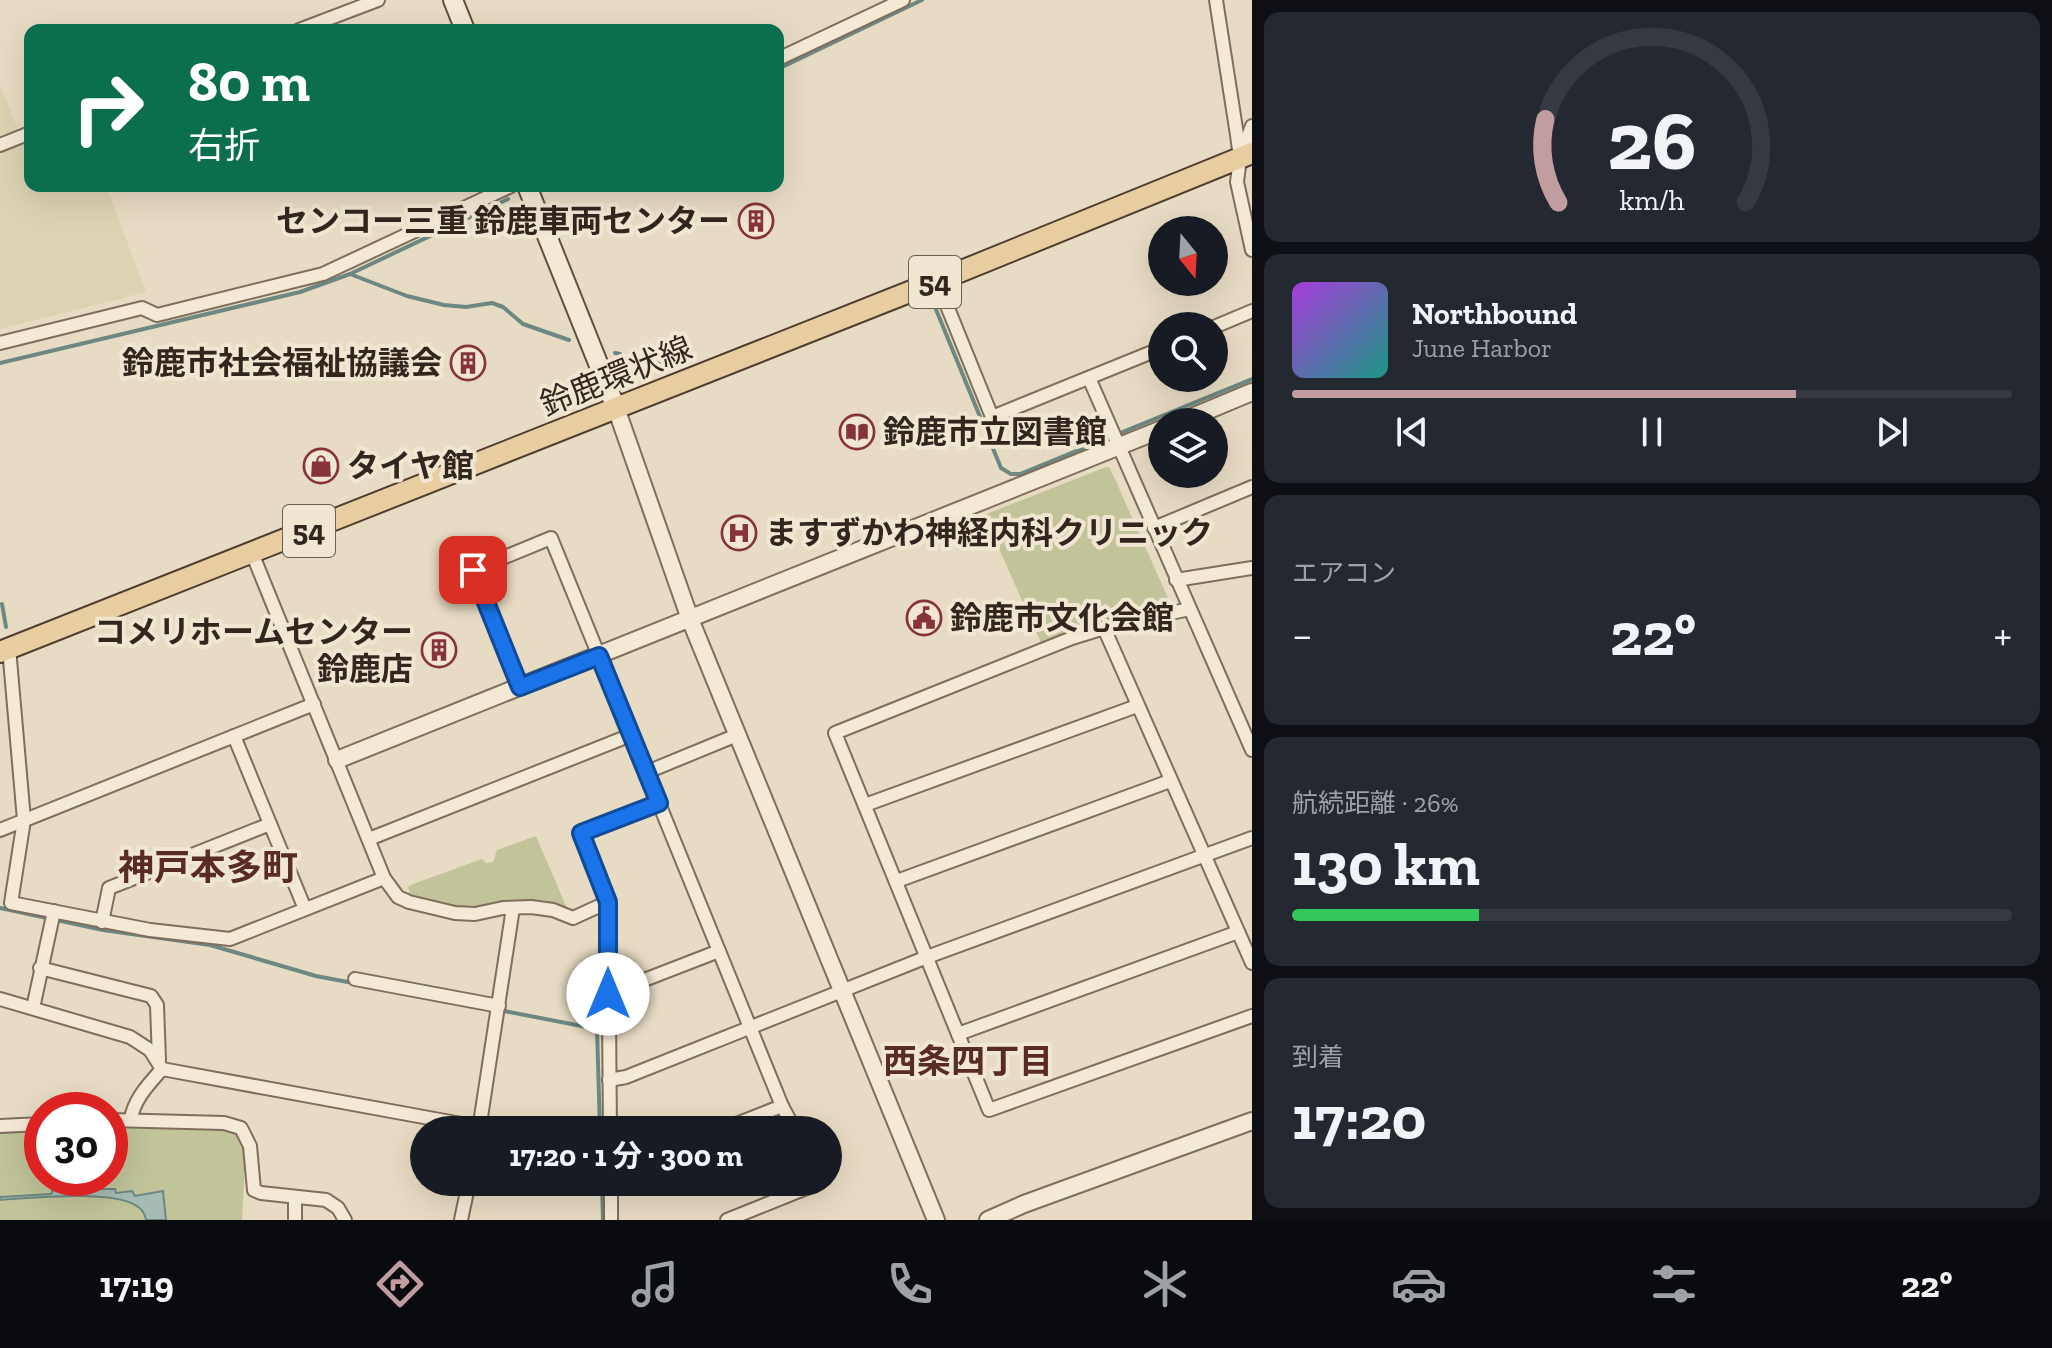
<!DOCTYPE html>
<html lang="ja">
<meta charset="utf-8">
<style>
:root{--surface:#171b24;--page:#242831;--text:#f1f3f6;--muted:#9ea1a6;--line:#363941;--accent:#c19da0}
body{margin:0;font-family:"Zilla Slab","Noto Sans JP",serif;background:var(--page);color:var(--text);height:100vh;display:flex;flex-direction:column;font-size:30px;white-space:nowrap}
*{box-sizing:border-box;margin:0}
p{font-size:26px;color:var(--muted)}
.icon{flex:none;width:44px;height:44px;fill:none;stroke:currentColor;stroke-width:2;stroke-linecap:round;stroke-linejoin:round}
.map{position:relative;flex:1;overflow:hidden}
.side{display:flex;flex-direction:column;gap:12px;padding:12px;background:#0d0f14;width:800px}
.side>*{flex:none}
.top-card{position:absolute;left:24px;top:24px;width:760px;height:168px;border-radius:16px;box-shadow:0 8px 32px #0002;background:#0b6e4f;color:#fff;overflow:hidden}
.needle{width:52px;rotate:162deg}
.controls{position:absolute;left:1148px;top:216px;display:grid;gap:16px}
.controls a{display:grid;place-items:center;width:80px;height:80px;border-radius:50%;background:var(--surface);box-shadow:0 8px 32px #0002;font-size:40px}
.speed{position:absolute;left:24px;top:1092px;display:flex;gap:16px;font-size:40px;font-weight:700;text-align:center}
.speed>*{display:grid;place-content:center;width:104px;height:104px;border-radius:50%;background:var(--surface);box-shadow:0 8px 32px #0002;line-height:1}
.speed .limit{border:12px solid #d22;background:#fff;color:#111}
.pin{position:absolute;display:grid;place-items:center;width:68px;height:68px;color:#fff;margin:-34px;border-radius:16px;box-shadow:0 4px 12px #0006}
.me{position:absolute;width:88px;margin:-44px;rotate:0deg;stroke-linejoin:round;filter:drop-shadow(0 0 6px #0008)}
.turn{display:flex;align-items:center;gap:28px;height:168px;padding:0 32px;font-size:36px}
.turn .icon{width:104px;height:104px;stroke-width:2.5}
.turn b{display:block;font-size:56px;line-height:68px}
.big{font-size:60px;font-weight:700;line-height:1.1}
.side .tile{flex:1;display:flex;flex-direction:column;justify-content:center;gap:12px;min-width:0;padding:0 28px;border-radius:16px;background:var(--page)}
.side .dial{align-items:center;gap:0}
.dial svg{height:208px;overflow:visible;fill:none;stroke:var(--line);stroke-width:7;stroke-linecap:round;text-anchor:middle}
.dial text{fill:var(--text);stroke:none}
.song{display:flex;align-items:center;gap:24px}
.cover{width:96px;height:96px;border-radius:12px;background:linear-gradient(135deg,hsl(280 70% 55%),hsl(170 70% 35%))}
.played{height:8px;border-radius:4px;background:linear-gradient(90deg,var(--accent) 70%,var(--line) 70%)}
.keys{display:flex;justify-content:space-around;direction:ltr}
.heat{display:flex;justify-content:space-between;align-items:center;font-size:44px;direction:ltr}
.charge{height:12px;border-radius:6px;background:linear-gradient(90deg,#34c759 26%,var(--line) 0)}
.trip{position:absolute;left:410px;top:1116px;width:432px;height:80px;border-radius:40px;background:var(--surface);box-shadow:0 8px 32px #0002;font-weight:700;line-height:80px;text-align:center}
.tab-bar{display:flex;height:128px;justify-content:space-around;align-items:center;background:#090b0e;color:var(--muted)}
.tab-bar .icon{width:56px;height:56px}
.tab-bar .selected{color:var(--accent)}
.tab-bar b{font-size:36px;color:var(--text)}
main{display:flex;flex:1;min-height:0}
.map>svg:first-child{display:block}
</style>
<main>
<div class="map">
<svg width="1252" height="1220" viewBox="0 0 1252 1220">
<rect width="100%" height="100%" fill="#e8dbc3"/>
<g fill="#dcd3b2">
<polygon points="0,85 18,130 17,134 0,140"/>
<polygon points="30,137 30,186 106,186 146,292 0,329 0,149"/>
</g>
<g fill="#c1c499">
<polygon points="1106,467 1110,468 1172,607 1042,645 984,515"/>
<path d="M 536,836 L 569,913 C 515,911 453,918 404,894 L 410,892 L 408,887 L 413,884 L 482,859 L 486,863 L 493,862 L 497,850 Z"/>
<polygon points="110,1125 224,1127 236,1131 246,1142 242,1220 0,1220 0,1129 42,1127 42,1178 110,1178"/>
</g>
<path fill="#a5bbb4" stroke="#6d8880" stroke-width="2" d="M 59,1178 L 85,1178 L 100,1185 L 100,1189 L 115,1189 L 116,1193 L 132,1191 L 135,1196 L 163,1191 L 166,1220 L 146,1220 C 145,1214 141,1208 135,1205 C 110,1190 31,1198 0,1200 L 0,1197 L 51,1194 Z"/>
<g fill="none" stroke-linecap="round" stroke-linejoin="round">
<g stroke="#6d8880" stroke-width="4">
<polyline points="778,69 922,0"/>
<polyline points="350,274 407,296 444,305 466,307 492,303 503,307 523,324 569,340"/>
<polyline points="935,307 1001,468 1011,474 1020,474 1252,379"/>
<polyline points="615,353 620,354"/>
<polyline points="639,359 659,364"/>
<polyline points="0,363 300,292 350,274 508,199"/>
<polyline points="2,604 6,627"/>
<polyline points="0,908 103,930 210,945 316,976 353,983"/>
<polyline points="499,1010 597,1029 600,1130"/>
<polyline points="602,1182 603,1220"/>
</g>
<g stroke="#806d5c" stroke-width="16">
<g id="minor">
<polyline points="1216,0 1237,135 1240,158 1237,182 1252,250"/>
<polyline points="299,30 378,0"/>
<polyline points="778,59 903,0"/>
<polyline points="0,145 30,133"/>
<polyline points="1241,155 1252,126"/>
<polyline points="937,281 992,417 1162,348"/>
<polyline points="1214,327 1252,311"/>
<polyline points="0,343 142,308 157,315 323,274 511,186"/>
<polyline points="1089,378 1252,750"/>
<polyline points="1154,528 1252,487"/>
<polyline points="252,553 384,878 398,897 409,902 455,913 475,914 503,908 531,907 553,910 573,918 608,902 610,1130"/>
<polyline points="1176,580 1252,568"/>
<polyline points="1190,609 1117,624 1072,638 835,733 989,1110 1252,1016"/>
<polyline points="1104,628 1252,963"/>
<polyline points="9,648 24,820 11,903 150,930 230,939 384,878"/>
<polyline points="520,687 473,570 551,538 782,1106 795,1130"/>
<polyline points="234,736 305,909"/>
<polyline points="647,772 737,735"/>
<polyline points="865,805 1137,706"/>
<polyline points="0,830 314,704"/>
<polyline points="369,839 631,735"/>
<polyline points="897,881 1170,781"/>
<polyline points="608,902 581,833 659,803"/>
<polyline points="102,922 109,888 270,824"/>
<polyline points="40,968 151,996 157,1005 159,1060"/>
<polyline points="355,979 499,1006"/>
<polyline points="608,994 719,951"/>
<polyline points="0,999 130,1037 150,1050 162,1069"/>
<polyline points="33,1008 54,911"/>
<polyline points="958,1034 1238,932"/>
<polyline points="162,1069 478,1127"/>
<polyline points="609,1080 626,1077 927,957 1252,838"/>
<path d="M 131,1119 C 134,1099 149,1084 162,1069"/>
<polyline points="110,1120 224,1123 241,1128 250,1146 254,1190 261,1193 326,1200 338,1208 345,1220"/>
<polyline points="0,1126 42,1124"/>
<polyline points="479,1130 513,908"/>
<polyline points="721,1130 782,1106"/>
<polyline points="611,1182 611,1220"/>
<polyline points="295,1220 295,1197"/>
<polyline points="461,1220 469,1182"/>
<polyline points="727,1220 814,1185 813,1182"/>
</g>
</g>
<g stroke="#806d5c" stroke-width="20">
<g id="tertiary">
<polyline points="616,408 690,619 936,1220"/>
<polyline points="1180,422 1252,392"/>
<polyline points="337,760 1162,429"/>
<polyline points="988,1220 1024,1204 1252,1121"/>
</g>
</g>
<g stroke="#614f3f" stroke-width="22">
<g id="secondary">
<polyline points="453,0 465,30"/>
<polyline points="527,186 616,408"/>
</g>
</g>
<g stroke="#4e3d30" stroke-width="24">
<polyline id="primary" points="0,652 937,281 1252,153"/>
</g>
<use href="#minor" stroke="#f4e9d5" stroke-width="12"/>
<use href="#tertiary" stroke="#f4e9d5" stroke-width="16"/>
<use href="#secondary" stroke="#f4e9d5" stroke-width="18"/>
<use href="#primary" stroke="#e7cd9f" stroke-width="20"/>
</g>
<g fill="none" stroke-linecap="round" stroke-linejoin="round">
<g stroke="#114b97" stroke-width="20">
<polyline id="route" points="473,570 520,687 599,656 659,803 581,833 608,902 608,994"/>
</g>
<use href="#route" stroke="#1a73e8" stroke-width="14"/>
</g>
<defs>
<g id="building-ring" transform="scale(1.8)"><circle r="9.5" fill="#f0e6d2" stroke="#873438" stroke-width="1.5"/><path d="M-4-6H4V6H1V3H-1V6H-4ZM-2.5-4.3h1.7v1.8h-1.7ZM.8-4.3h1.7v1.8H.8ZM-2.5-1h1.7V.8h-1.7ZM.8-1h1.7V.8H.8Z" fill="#873438"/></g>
<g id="library-ring" transform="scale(1.8)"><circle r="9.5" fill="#f0e6d2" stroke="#873438" stroke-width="1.5"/><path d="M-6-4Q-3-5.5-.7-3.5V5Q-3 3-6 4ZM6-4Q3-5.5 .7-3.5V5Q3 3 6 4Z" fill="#873438"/></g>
<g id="shop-ring" transform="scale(1.8)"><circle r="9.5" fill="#f0e6d2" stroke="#873438" stroke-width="1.5"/><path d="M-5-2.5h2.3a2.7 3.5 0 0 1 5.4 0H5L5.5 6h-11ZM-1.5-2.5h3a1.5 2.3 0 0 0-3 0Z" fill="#873438"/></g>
<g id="hospital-ring" transform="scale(1.8)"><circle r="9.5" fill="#f0e6d2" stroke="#873438" stroke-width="1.5"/><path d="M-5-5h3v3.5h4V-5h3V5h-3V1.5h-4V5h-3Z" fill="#873438"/></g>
<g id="civic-ring" transform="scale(1.8)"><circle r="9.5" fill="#f0e6d2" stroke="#873438" stroke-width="1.5"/><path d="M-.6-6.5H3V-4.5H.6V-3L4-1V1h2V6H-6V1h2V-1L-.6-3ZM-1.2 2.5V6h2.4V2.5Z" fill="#873438"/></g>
</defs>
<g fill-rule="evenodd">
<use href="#building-ring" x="756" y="221"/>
<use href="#building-ring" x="468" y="363"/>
<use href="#library-ring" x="857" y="432"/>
<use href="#shop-ring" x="321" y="466"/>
<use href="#hospital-ring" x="739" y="533"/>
<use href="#civic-ring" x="924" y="618"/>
<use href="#building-ring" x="439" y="650"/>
</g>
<g text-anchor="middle" stroke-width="8" stroke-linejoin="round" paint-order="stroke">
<g fill="#f0e6d2" stroke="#6b6054" stroke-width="2">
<rect x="909" y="256" width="52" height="52" rx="6"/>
<rect x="283" y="505" width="52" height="52" rx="6"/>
</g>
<g font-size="30" font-weight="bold" fill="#32271e">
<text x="935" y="292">54</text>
<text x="309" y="541">54</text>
</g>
<g font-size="32" font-weight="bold" fill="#32271e" stroke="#f0e6d2" text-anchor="start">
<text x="730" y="232" text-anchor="end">センコー三重 鈴鹿車両センター</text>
<text x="442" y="374" text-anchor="end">鈴鹿市社会福祉協議会</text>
<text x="883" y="443">鈴鹿市立図書館</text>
<text x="347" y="477">タイヤ館</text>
<text x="765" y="544">ますずかわ神経内科クリニック</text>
<text x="950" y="629">鈴鹿市文化会館</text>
<text x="413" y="643" text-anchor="end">コメリホームセンター<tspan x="413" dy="37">鈴鹿店</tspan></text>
</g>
<g font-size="32" fill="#32271e" stroke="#f0e6d2">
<text transform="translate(616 376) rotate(-22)" y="11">鈴鹿環状線</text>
</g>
<g font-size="34" font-weight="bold" fill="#592c23" stroke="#f0e6d2">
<text x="968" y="1073">西条四丁目</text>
</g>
<g font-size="36" font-weight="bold" fill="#592c23" stroke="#f0e6d2">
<text x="208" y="880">神戸本多町</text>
</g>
</g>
</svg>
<div class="controls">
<a><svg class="needle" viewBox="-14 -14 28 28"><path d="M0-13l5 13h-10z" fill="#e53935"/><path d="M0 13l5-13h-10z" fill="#9ea1a6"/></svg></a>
<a><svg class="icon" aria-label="search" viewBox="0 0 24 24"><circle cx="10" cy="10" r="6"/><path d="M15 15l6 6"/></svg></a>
<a><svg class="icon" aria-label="layers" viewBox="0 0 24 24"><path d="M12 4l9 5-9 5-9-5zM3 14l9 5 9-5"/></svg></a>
</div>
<div class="speed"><div class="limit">30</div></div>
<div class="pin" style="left:473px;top:570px;background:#d93025"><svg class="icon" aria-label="arrive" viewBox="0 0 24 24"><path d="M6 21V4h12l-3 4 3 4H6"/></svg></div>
<svg class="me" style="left:608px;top:994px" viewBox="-20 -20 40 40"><circle r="19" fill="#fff"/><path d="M0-13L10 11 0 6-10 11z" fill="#1a73e8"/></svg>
<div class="trip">17:20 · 1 分 · 300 m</div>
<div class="top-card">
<div class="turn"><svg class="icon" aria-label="right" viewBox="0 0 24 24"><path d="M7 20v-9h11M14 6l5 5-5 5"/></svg><div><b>80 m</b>右折</div></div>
</div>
</div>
<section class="side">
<div class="tile dial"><svg viewBox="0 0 100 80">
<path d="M14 69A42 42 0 1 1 86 69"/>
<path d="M14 69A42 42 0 0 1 9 37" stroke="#c19da0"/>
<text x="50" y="56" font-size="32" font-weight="700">26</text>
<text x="50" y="72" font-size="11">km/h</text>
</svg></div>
<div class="tile">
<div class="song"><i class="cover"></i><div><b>Northbound</b><p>June Harbor</p></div></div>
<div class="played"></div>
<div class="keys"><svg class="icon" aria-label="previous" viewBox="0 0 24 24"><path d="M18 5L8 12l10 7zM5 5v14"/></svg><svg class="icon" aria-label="pause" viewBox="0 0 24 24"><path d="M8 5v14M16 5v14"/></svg><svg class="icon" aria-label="next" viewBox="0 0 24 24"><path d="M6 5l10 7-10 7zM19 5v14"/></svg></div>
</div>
<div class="tile"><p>エアコン</p>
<div class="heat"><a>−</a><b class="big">22°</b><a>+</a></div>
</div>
<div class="tile"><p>航続距離 · 26%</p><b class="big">130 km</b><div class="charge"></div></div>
<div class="tile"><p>到着</p><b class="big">17:20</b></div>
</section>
</main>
<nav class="tab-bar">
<b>17:19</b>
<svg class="icon selected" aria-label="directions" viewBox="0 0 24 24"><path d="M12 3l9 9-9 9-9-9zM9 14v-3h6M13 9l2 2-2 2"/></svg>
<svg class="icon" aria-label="music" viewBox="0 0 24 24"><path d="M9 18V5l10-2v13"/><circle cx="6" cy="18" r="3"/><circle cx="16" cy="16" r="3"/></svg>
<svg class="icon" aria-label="phone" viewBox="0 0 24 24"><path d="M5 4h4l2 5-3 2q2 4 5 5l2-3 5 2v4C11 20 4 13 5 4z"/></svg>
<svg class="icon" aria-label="climate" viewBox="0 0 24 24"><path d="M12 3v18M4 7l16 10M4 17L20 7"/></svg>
<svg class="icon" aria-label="car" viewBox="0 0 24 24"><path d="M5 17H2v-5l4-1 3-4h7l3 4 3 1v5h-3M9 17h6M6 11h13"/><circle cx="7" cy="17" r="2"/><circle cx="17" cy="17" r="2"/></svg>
<svg class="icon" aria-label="filters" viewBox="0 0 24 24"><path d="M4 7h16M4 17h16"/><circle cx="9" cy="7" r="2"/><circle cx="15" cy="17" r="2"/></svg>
<b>22°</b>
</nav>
